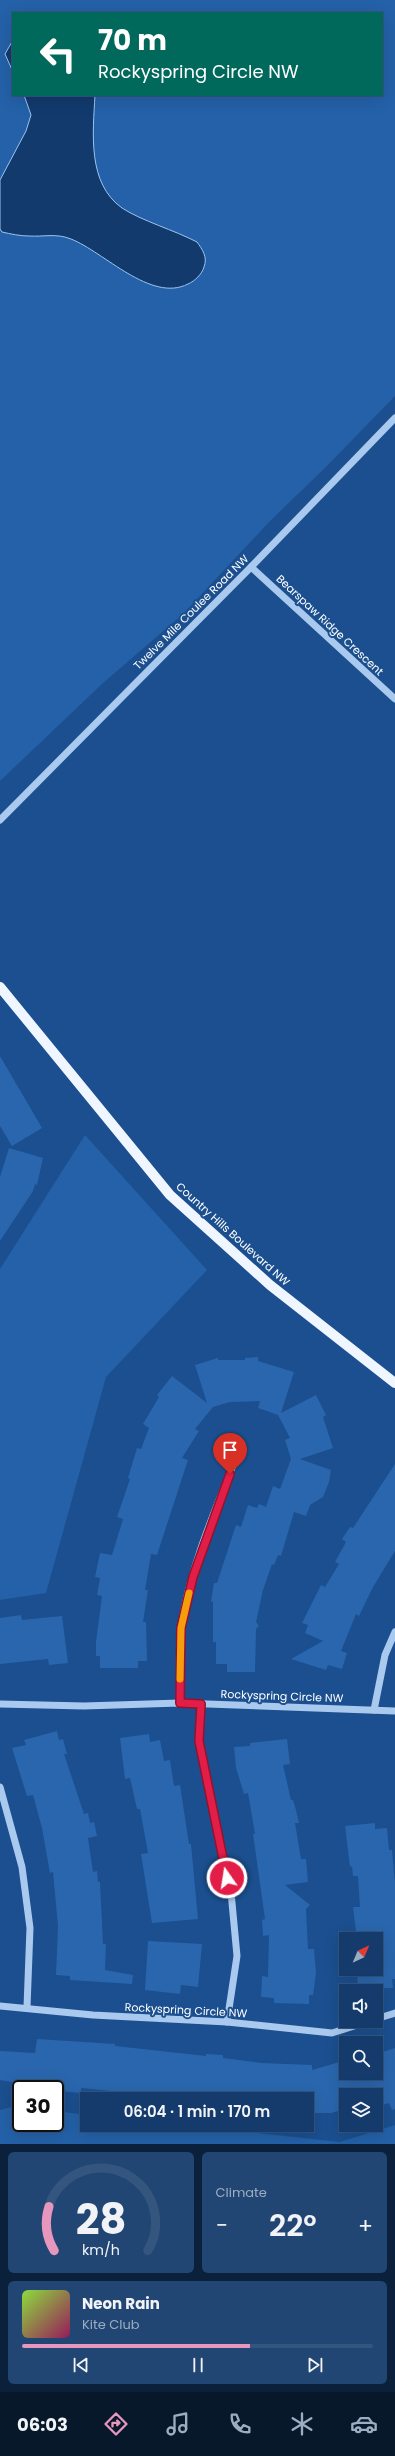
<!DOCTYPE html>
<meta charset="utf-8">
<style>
:root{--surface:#143b6b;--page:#214673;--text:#f1f3f6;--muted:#9dadc1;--line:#33557e;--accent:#e797bd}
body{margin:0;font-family:Poppins,sans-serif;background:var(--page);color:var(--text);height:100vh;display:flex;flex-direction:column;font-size:15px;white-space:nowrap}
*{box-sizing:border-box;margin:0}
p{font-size:13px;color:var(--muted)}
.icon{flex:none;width:22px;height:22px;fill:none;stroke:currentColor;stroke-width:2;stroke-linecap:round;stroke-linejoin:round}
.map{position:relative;height:2144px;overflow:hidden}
.side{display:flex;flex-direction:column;gap:8px;padding:8px;background:#0b203b;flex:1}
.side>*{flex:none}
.banner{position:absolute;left:12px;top:12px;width:371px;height:84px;border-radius:0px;box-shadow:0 4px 16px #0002,0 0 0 1px var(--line);background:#00695c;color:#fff;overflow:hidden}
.needle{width:26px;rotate:44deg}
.buttons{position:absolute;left:339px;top:1932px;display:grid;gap:8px}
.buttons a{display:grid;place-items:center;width:44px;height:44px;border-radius:0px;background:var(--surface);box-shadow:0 4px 16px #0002,0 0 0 1px var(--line);font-size:20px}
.speed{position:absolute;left:12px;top:2080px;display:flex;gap:8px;font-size:20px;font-weight:700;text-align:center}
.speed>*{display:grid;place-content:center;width:52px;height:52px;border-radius:50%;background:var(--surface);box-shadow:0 4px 16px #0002,0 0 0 1px var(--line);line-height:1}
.speed .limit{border:2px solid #111;border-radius:6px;background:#fff;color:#111}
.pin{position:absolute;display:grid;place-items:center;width:34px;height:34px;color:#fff;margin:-41px -17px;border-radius:50% 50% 50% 0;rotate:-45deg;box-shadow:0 0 4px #0007}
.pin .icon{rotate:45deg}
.me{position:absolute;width:44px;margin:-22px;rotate:347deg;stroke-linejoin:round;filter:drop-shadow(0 0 3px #0008)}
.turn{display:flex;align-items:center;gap:14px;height:84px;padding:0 20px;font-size:18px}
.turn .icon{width:52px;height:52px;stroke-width:2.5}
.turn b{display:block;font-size:28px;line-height:34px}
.big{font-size:30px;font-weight:600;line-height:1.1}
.side .tile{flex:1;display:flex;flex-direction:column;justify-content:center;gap:6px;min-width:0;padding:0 14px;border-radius:6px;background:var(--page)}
.side .dial{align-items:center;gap:0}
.dial svg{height:104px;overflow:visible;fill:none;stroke:var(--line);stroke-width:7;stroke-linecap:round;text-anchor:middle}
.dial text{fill:var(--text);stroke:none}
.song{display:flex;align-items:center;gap:12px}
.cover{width:48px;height:48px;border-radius:6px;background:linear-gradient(135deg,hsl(90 70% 55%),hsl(330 70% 35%))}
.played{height:4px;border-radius:2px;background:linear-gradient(90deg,var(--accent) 65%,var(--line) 65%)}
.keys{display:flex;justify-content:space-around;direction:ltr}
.heat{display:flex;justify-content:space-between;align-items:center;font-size:22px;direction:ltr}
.side .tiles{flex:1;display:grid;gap:8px;grid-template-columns:1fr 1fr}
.tile:last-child{grid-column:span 2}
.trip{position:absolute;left:80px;top:2092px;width:234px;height:40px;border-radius:0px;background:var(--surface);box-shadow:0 4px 16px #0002,0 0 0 1px var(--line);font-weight:600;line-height:40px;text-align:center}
.dock{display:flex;height:64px;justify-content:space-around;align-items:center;background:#08182b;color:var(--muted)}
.dock .icon{width:28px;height:28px}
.dock .on{color:var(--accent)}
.dock b{font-size:18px;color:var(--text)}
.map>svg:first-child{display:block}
</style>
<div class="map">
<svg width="395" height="2144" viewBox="0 0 395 2144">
<rect width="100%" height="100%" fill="#1b4f8f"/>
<g fill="#2461a8" fill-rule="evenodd">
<path d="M 0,0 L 395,0 L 395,396 L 326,467 L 272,519 L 183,614 L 102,684 L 0,781 ZM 13,13 L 382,13 L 382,95 L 13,95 Z"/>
<polygon points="85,1135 207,1270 106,1377 46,1593 0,1600 0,1269"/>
<polygon points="12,2107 21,2108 21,2123 55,2123 55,2111 87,2115 87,2125 183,2125 340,2142 395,2125 395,2144 0,2144 0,2110"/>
</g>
<g fill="#123a6d" stroke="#9cc4f0">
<polygon points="13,40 13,72 5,54"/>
<path d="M 24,95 L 95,95 C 93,133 87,183 122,208 C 142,221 174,230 197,242 C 202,249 208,257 204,267 C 202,274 195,281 188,284 C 151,303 104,252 71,239 C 56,233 44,237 29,236 C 20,236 11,234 2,232 L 0,229 L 0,180 L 26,131 L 31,115 Z"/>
</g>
<g fill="#2a66ad">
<polygon points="0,1056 42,1128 12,1146 0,1126"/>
<polygon points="9,1148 43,1158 37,1185 35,1184 33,1191 0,1241 0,1177"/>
<polygon points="258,1357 258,1361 294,1372 281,1413 316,1395 326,1415 323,1417 333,1448 300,1459 331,1470 329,1482 323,1497 310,1505 306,1516 294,1512 281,1556 278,1555 274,1565 272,1564 263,1590 256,1622 259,1626 256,1629 255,1672 227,1672 227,1664 216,1664 216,1642 213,1642 213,1602 211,1601 214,1583 217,1583 236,1525 241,1527 248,1505 257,1508 259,1504 266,1507 273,1486 280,1489 291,1459 285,1440 290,1438 278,1415 258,1408 260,1401 230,1402 213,1407 195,1429 199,1431 182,1458 188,1460 157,1555 151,1554 145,1590 148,1590 143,1622 146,1622 147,1661 138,1661 138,1668 100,1668 100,1656 96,1656 96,1642 102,1596 97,1595 100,1578 95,1577 100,1553 112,1555 123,1519 117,1517 130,1479 128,1478 137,1448 141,1449 149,1428 143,1424 159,1397 157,1395 172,1376 207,1403 195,1365 218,1358 218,1360 245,1360 245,1358"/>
<polygon points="395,1464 395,1551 373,1587 359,1616 356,1614 341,1651 347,1653 342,1669 328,1665 326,1670 291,1659 323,1641 305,1633 308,1625 302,1623 321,1585 325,1587 339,1564 335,1562 346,1542 342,1539 350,1527 353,1528"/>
<polygon points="21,1615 22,1620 62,1616 68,1663 49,1665 48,1659 0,1664 0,1618"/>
<polygon points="57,1731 59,1740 63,1739 67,1754 64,1754 84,1814 88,1813 90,1823 94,1822 97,1836 88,1838 93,1872 97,1871 98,1882 100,1882 103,1944 106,1944 105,1970 133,1975 132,1984 70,1980 70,1976 56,1975 58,1926 53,1872 50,1873 42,1828 33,1795 27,1796 12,1748 26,1745 24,1740"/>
<polygon points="149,1734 150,1742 160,1740 164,1761 170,1760 174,1786 180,1785 189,1844 191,1844 198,1919 152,1923 141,1854 148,1853 140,1809 137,1809 130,1778 125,1779 120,1738"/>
<polygon points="287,1739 290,1764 283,1765 291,1800 293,1800 296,1810 299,1823 295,1823 301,1859 306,1859 308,1882 285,1885 310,1905 306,1909 308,1949 314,1949 316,1973 313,1995 309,1995 309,2004 274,2003 274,1998 261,1997 262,1976 268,1977 269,1935 263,1936 262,1920 265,1919 253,1834 255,1834 248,1793 244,1794 236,1768 234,1747 250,1746 250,1743"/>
<polygon points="375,1823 375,1829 387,1828 389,1850 392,1850 395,1883 395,1979 392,1979 393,1988 358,1989 357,1969 376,1969 376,1939 357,1939 353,1907 360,1907 358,1876 353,1876 352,1866 350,1867 345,1826"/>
<polygon points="148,1941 202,1944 198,1987 181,1985 180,1994 145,1990"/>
<polygon points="37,2039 115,2044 115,2046 206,2056 206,2054 223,2055 223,2058 261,2063 312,2065 312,2070 343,2061 346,2073 380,2073 376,2054 395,2048 395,2109 392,2110 389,2103 376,2107 376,2095 346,2095 346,2109 331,2113 307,2113 307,2099 143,2099 143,2094 81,2088 81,2093 36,2089 36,2086 0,2080 0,2051 35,2053"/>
</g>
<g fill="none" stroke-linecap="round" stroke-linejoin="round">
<g stroke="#a9c9ee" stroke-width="7">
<polyline points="251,567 395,699"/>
<polyline points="0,820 251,567 395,418"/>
<path d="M 180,1703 C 180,1679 178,1652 181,1627 C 189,1571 213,1515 234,1463"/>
<polyline points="0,1704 84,1706 180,1703 395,1711"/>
<polyline points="201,1704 199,1741 231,1892 237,1956 227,2022"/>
<polyline points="374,1710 385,1655 395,1632"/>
<polyline points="0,1787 22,1867 30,1928 27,2007"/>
<polyline points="0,2006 93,2015 227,2022 332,2033 370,2021"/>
<polyline points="376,2019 395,2013"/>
</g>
<polyline stroke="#f0f6ff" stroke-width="10" points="0,987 170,1195 270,1285 395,1383"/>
</g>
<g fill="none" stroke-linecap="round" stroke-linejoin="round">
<g stroke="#92132f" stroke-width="10">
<polyline id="route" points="227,1878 199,1741 201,1704 180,1703 181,1628 193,1577 230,1474"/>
</g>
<use href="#route" stroke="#e11d48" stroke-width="7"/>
<polyline stroke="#f59e0b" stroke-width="7" points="180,1679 181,1628 189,1593"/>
</g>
<g text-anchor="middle" stroke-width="4" stroke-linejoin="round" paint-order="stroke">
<g font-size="11" fill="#fff" stroke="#1b4f8f">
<text transform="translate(191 612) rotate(-45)" y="4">Twelve Mile Coulee Road NW</text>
<text transform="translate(330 625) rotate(43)" y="4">Bearspaw Ridge Crescent</text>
<text transform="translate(233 1234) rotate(42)" y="4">Country Hills Boulevard NW</text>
<text transform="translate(282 1696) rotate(2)" y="4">Rockyspring Circle NW</text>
<text transform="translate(186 2010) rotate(3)" y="4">Rockyspring Circle NW</text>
</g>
</g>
</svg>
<div class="buttons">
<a><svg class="needle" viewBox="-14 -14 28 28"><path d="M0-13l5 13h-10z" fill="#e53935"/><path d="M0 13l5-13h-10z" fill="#9dadc1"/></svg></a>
<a><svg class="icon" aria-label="sound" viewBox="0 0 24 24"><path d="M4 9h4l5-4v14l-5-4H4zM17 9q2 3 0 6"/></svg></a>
<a><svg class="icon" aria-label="search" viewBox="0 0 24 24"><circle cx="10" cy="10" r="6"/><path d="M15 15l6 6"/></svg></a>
<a><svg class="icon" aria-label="layers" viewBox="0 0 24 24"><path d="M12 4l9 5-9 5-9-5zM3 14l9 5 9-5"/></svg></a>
</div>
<div class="speed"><div class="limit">30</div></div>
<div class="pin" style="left:230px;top:1474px;background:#d93025"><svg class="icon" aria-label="arrive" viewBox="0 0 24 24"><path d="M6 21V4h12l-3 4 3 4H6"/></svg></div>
<svg class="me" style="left:227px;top:1878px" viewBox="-20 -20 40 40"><circle r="17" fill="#e11d48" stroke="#fff" stroke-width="3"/><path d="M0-11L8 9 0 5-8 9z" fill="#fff"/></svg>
<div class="trip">06:04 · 1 min · 170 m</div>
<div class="banner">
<div class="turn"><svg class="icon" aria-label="left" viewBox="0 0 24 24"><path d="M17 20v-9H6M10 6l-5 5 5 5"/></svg><div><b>70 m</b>Rockyspring Circle NW</div></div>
</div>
</div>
<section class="side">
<div class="tiles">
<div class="tile dial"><svg viewBox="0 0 100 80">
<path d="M14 69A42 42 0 1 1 86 69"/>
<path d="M14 69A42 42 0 0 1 10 35" stroke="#e797bd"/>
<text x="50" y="56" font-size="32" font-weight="700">28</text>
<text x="50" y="72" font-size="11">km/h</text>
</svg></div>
<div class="tile"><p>Climate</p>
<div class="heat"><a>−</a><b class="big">22°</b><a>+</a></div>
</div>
<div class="tile">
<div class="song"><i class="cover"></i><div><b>Neon Rain</b><p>Kite Club</p></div></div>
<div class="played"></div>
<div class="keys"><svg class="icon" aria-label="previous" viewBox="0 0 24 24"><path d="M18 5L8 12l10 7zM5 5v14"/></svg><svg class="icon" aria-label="pause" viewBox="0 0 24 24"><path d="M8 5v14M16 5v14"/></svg><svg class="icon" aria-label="next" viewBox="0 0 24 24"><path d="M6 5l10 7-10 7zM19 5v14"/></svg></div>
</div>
</div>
</section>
<nav class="dock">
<b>06:03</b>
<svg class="icon on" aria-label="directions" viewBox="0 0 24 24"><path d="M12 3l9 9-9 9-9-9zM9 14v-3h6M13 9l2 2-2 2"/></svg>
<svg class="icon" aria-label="music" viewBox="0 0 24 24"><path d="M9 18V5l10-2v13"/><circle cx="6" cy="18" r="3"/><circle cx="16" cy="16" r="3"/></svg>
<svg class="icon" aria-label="phone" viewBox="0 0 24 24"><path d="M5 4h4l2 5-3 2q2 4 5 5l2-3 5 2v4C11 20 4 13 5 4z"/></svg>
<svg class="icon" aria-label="climate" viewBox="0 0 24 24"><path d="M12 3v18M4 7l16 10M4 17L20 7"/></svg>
<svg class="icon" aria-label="car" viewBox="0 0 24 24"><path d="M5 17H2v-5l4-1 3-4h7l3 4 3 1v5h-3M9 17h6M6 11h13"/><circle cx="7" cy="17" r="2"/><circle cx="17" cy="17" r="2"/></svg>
</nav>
